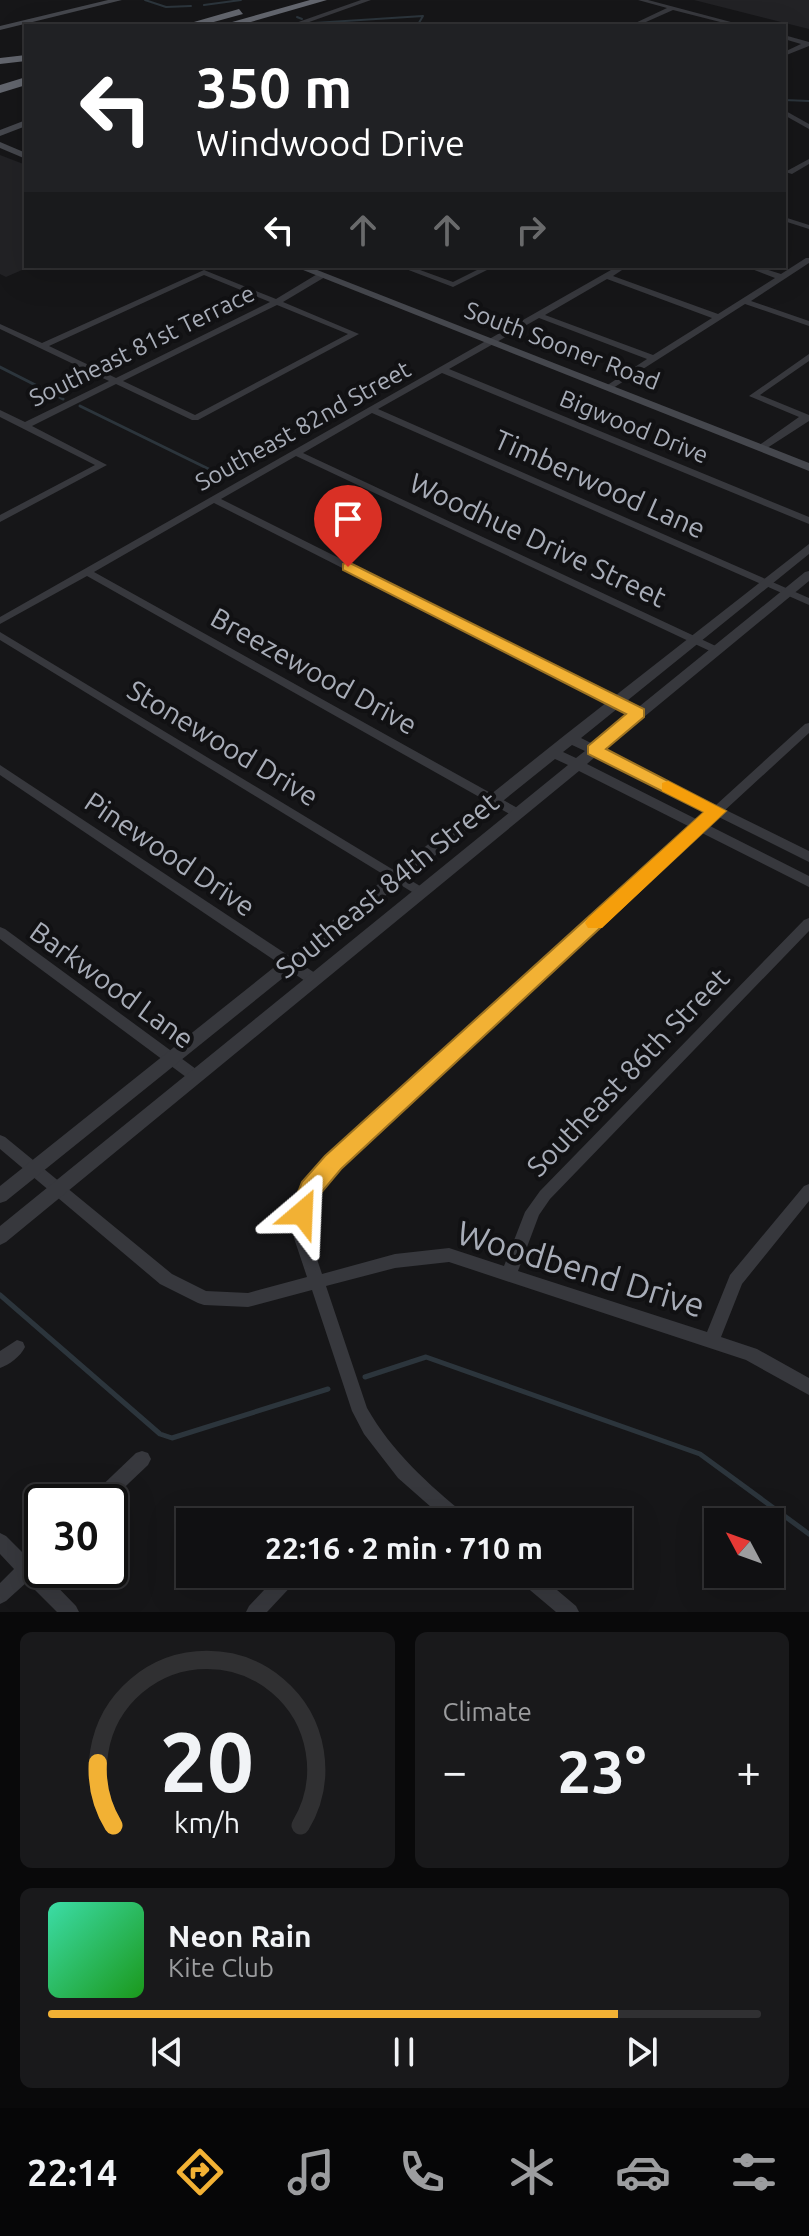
<!DOCTYPE html>
<meta charset="utf-8">
<style>
:root{--surface:#101012;--page:#19191b;--text:#f1f3f6;--muted:#9c9d9f;--line:#303032;--accent:#f2b134}
body{margin:0;font-family:Ubuntu,sans-serif;background:var(--page);color:var(--text);height:100vh;display:flex;flex-direction:column;font-size:30px;white-space:nowrap}
*{box-sizing:border-box;margin:0}
p{font-size:26px;color:var(--muted)}
.icon{flex:none;width:44px;height:44px;fill:none;stroke:currentColor;stroke-width:2;stroke-linecap:round;stroke-linejoin:round}
.map{position:relative;height:1612px;overflow:hidden}
.side{display:flex;flex-direction:column;gap:20px;padding:20px;background:#09090a;flex:1}
.side>*{flex:none}
.banner{position:absolute;left:24px;top:24px;width:762px;height:244px;border-radius:0px;box-shadow:0 8px 32px #0002,0 0 0 2px var(--line);background:#202124;color:#fff;overflow:hidden}
.needle{width:52px;rotate:311deg}
.tools{position:absolute;left:704px;top:1508px;display:grid;gap:16px}
.tools a{display:grid;place-items:center;width:80px;height:80px;border-radius:0px;background:var(--surface);box-shadow:0 8px 32px #0002,0 0 0 2px var(--line);font-size:40px}
.speed{position:absolute;left:24px;top:1484px;display:flex;gap:16px;font-size:40px;font-weight:700;text-align:center}
.speed>*{display:grid;place-content:center;width:104px;height:104px;border-radius:50%;background:var(--surface);box-shadow:0 8px 32px #0002,0 0 0 2px var(--line);line-height:1}
.speed .limit{border:4px solid #111;border-radius:12px;background:#fff;color:#111}
.pin{position:absolute;display:grid;place-items:center;width:68px;height:68px;color:#fff;margin:-82px -34px;border-radius:50% 50% 50% 0;rotate:-45deg;box-shadow:0 0 8px #0007}
.pin .icon{rotate:45deg}
.me{position:absolute;width:88px;margin:-44px;rotate:26deg;stroke-linejoin:round;filter:drop-shadow(0 0 6px #0008)}
.turn{display:flex;align-items:center;gap:28px;height:168px;padding:0 40px;font-size:36px}
.turn .icon{width:104px;height:104px;stroke-width:2.5}
.turn b{display:block;font-size:56px;line-height:68px}
.lanes{display:flex;align-items:center;height:76px;padding:0 40px;background:#0003;justify-content:center;gap:40px;direction:ltr}
.lanes .off{opacity:.35}
.big{font-size:60px;font-weight:600;line-height:1.1}
.side .tile{flex:1;display:flex;flex-direction:column;justify-content:center;gap:12px;min-width:0;padding:0 28px;border-radius:12px;background:var(--page)}
.side .dial{align-items:center;gap:0}
.dial svg{height:208px;overflow:visible;fill:none;stroke:var(--line);stroke-width:7;stroke-linecap:round;text-anchor:middle}
.dial text{fill:var(--text);stroke:none}
.song{display:flex;align-items:center;gap:24px}
.cover{width:96px;height:96px;border-radius:12px;background:linear-gradient(135deg,hsl(160 70% 55%),hsl(120 70% 35%))}
.played{height:8px;border-radius:4px;background:linear-gradient(90deg,var(--accent) 80%,var(--line) 80%)}
.keys{display:flex;justify-content:space-around;direction:ltr}
.heat{display:flex;justify-content:space-between;align-items:center;font-size:44px;direction:ltr}
.side .tiles{flex:1;display:grid;gap:20px;grid-template-columns:1fr 1fr}
.tile:last-child{grid-column:span 2}
.trip{position:absolute;left:176px;top:1508px;width:456px;height:80px;border-radius:0px;background:var(--surface);box-shadow:0 8px 32px #0002,0 0 0 2px var(--line);font-weight:600;line-height:80px;text-align:center}
.menu{display:flex;height:128px;justify-content:space-around;align-items:center;background:#060607;color:var(--muted)}
.menu .icon{width:56px;height:56px}
.menu .selected{color:var(--accent)}
.menu b{font-size:36px;color:var(--text)}
.map>svg:first-child{display:block}
</style>
<div class="map">
<svg width="809" height="1612" viewBox="0 0 809 1612">
<rect width="100%" height="100%" fill="#161618"/>
<g fill="#222225">
<polygon points="694,0 809,0 809,29"/>
<polygon points="0,155 26,165 26,266 31,266 6,277 0,274"/>
</g>
<g fill="none" stroke-linecap="round" stroke-linejoin="round">
<g stroke="#2c353c" stroke-width="2">
<polyline points="145,0 166,7 191,6"/>
<polyline points="204,5 241,0"/>
<polyline points="297,17 302,19"/>
<polyline points="314,23 423,16 417,26 453,26"/>
<polyline points="784,100 809,101"/>
</g>
<g stroke="#2c353c" stroke-width="3">
<polyline points="0,367 63,399"/>
<polyline points="80,406 225,477"/>
</g>
<g stroke="#2c353c" stroke-width="5">
<polyline points="0,1295 160,1434 172,1438 328,1389"/>
<polyline points="365,1377 426,1357 700,1454 809,1534"/>
</g>
<g fill="#37383d" fill-rule="evenodd">
<polygon points="638,0 648,0 746,26 736,26 673,10 637,26 629,26 667,8"/>
<polygon points="784,35 809,42 809,46 784,56 784,52 801,44 784,39"/>
<polygon points="784,110 809,124 809,129 784,115"/>
<polygon points="809,159 809,164 792,174 785,172"/>
<polygon points="784,217 809,225 809,229 784,221"/>
<path d="M 806,258 L 809,258 L 809,263 L 751,301 L 809,321 L 809,326 L 745,304 L 610,390 L 603,388 L 647,359 L 539,318 L 449,369 L 809,517 L 809,524 L 442,373 L 378,409 L 809,598 L 809,605 L 372,413 L 303,453 L 720,648 L 721,650 L 720,652 L 712,652 L 296,456 L 221,499 L 642,710 L 644,713 L 642,716 L 634,716 L 214,503 L 94,572 L 521,810 L 523,813 L 521,816 L 513,816 L 87,576 L 0,624 L 0,617 L 618,266 L 628,266 L 613,276 L 718,314 L 775,278 L 744,266 L 756,266 L 781,274 ZM 607,279 L 712,318 L 653,355 L 545,315 Z"/>
<polygon points="398,266 409,266 453,282 485,266 495,266 453,287"/>
<path d="M 204,270 L 276,299 L 319,273 L 325,273 L 325,277 L 283,302 L 359,334 L 198,420 L 192,420 L 116,384 L 32,426 L 107,465 L 0,522 L 0,515 L 95,465 L 0,417 L 0,410 L 25,422 L 109,381 L 0,329 L 0,324 L 42,343 ZM 204,275 L 270,302 L 116,378 L 49,346 ZM 277,305 L 348,334 L 195,415 L 123,381 Z"/>
<polygon points="809,354 809,361 760,395 809,415 809,421 764,450 758,450 758,446 799,417 749,396"/>
<polygon points="0,632 425,889 427,892 425,895 417,895 0,640"/>
<path d="M 809,723 L 809,733 L 338,1166 L 312,1202 L 310,1238 L 322,1274 L 395,1254 L 449,1248 L 504,1266 L 525,1212 L 540,1191 L 804,920 L 809,918 L 809,931 L 550,1199 L 539,1215 L 518,1271 L 707,1332 L 730,1275 L 804,1186 L 809,1184 L 809,1201 L 742,1284 L 721,1337 L 757,1349 L 809,1378 L 809,1395 L 746,1360 L 449,1262 L 395,1268 L 326,1286 L 367,1408 C 392,1452 428,1484 467,1516 L 470,1522 L 448,1522 L 398,1478 L 364,1434 L 352,1411 L 312,1290 L 248,1307 L 204,1305 L 198,1303 L 160,1284 L 0,1149 L 0,1135 L 5,1137 L 172,1274 L 206,1291 L 248,1293 L 307,1277 L 294,1238 L 297,1200 L 328,1158 L 805,724 Z"/>
<polygon points="0,765 318,975 320,979 318,983 308,983 0,775"/>
<polygon points="0,927 5,929 200,1072 202,1076 200,1080 195,1082 190,1080 0,939"/>
<path d="M 17,1340 L 23,1342 L 25,1347 C 21,1356 9,1365 0,1368 L 0,1351 Z"/>
<polygon points="142,1451 148,1453 151,1459 148,1465 109,1502 88,1502 91,1496 136,1453"/>
<polygon points="0,1533 6,1536 27,1557 36,1549 42,1546 42,1567 40,1569 76,1606 79,1612 57,1612 27,1582 6,1601 0,1604 0,1583 14,1569 0,1554"/>
<polygon points="279,1574 300,1574 297,1580 267,1612 246,1612 249,1606"/>
<polygon points="515,1574 538,1574 576,1606 579,1612 556,1612 518,1580"/>
</g>
<g fill="#37383d" fill-rule="evenodd">
<polygon points="361,0 371,0 298,26 287,26"/>
<path d="M 809,544 L 809,554 L 581,738 L 593,744 L 805,572 L 809,571 L 809,581 L 604,750 L 809,851 L 809,862 L 596,756 L 587,764 L 809,876 L 809,887 L 579,771 L 6,1242 L 0,1245 L 0,1226 L 568,765 L 555,759 L 6,1201 L 0,1203 L 0,1186 L 565,735 ZM 572,745 L 585,751 L 576,758 L 563,752 Z"/>
</g>
<g fill="#45474d" fill-rule="evenodd">
<polygon points="108,0 122,0 0,30 0,26"/>
<polygon points="26,120 26,126 0,136 0,130"/>
<polygon points="0,142 26,153 26,159 0,148"/>
<polygon points="293,266 307,266 809,463 809,471"/>
</g>
<g fill="#63666e" fill-rule="evenodd">
<polygon points="310,0 327,0 237,26 218,26"/>
<polygon points="239,9 243,14 199,26 180,26"/>
<polygon points="26,55 26,61 0,64 0,58"/>
<polygon points="26,77 26,85 0,93 0,85"/>
</g>
</g>
<polygon fill="#f2b134" stroke="#9d7322" stroke-width="2" points="348,562 644,709 644,717 606,749 726,811 341,1169 320,1194 310,1219 302,1222 293,1219 290,1213 302,1182 325,1156 704,812 588,754 588,746 626,714 343,570 343,564"/>
<polygon fill="#f59e0b" points="668,781 726,811 602,928 588,928 585,923 588,918 704,812 662,791 662,783"/>
<g text-anchor="middle" stroke-width="8" stroke-linejoin="round" paint-order="stroke">
<g font-size="24" fill="#a8adb8" stroke="#111113">
<text transform="translate(142 346) rotate(-26)" y="8">Southeast 81st Terrace</text>
<text transform="translate(562 346) rotate(21)" y="8">South Sooner Road</text>
<text transform="translate(303 426) rotate(-29)" y="8">Southeast 82nd Street</text>
<text transform="translate(634 427) rotate(22)" y="8">Bigwood Drive</text>
</g>
<g font-size="28" fill="#a8adb8" stroke="#111113">
<text transform="translate(600 484) rotate(24)" y="10">Timberwood Lane</text>
<text transform="translate(538 540) rotate(25)" y="10">Woodhue Drive Street</text>
<text transform="translate(314 671) rotate(29)" y="10">Breezewood Drive</text>
<text transform="translate(223 743) rotate(31)" y="10">Stonewood Drive</text>
<text transform="translate(170 854) rotate(34)" y="10">Pinewood Drive</text>
<text transform="translate(387 885) rotate(-39)" y="10">Southeast 84th Street</text>
<text transform="translate(112 985) rotate(36)" y="10">Barkwood Lane</text>
<text transform="translate(628 1072) rotate(-46)" y="10">Southeast 86th Street</text>
</g>
<g font-size="34" fill="#a8adb8" stroke="#111113">
<text transform="translate(581 1269) rotate(17)" y="12">Woodbend Drive</text>
</g>
</g>
</svg>
<div class="tools">
<a><svg class="needle" viewBox="-14 -14 28 28"><path d="M0-13l5 13h-10z" fill="#e53935"/><path d="M0 13l5-13h-10z" fill="#9c9d9f"/></svg></a>
</div>
<div class="speed"><div class="limit">30</div></div>
<div class="pin" style="left:348px;top:567px;background:#d93025"><svg class="icon" aria-label="arrive" viewBox="0 0 24 24"><path d="M6 21V4h12l-3 4 3 4H6"/></svg></div>
<svg class="me" style="left:302px;top:1213px" viewBox="-20 -20 40 40"><path d="M0-17L14 15 0 8-14 15z" fill="#f2b134" stroke="#fff" stroke-width="4"/></svg>
<div class="trip">22:16 · 2 min · 710 m</div>
<div class="banner">
<div class="turn"><svg class="icon" aria-label="left" viewBox="0 0 24 24"><path d="M17 20v-9H6M10 6l-5 5 5 5"/></svg><div><b>350 m</b>Windwood Drive</div></div>
<div class="lanes"><svg class="icon" aria-label="left" viewBox="0 0 24 24"><path d="M17 20v-9H6M10 6l-5 5 5 5"/></svg><svg class="icon off" aria-label="ahead" viewBox="0 0 24 24"><path d="M12 20V5M6 11l6-6 6 6"/></svg><svg class="icon off" aria-label="ahead" viewBox="0 0 24 24"><path d="M12 20V5M6 11l6-6 6 6"/></svg><svg class="icon off" aria-label="right" viewBox="0 0 24 24"><path d="M7 20v-9h11M14 6l5 5-5 5"/></svg></div>
</div>
</div>
<section class="side">
<div class="tiles">
<div class="tile dial"><svg viewBox="0 0 100 80">
<path d="M14 69A42 42 0 1 1 86 69"/>
<path d="M14 69A42 42 0 0 1 8 45" stroke="#f2b134"/>
<text x="50" y="56" font-size="32" font-weight="700">20</text>
<text x="50" y="72" font-size="11">km/h</text>
</svg></div>
<div class="tile"><p>Climate</p>
<div class="heat"><a>−</a><b class="big">23°</b><a>+</a></div>
</div>
<div class="tile">
<div class="song"><i class="cover"></i><div><b>Neon Rain</b><p>Kite Club</p></div></div>
<div class="played"></div>
<div class="keys"><svg class="icon" aria-label="previous" viewBox="0 0 24 24"><path d="M18 5L8 12l10 7zM5 5v14"/></svg><svg class="icon" aria-label="pause" viewBox="0 0 24 24"><path d="M8 5v14M16 5v14"/></svg><svg class="icon" aria-label="next" viewBox="0 0 24 24"><path d="M6 5l10 7-10 7zM19 5v14"/></svg></div>
</div>
</div>
</section>
<nav class="menu">
<b>22:14</b>
<svg class="icon selected" aria-label="directions" viewBox="0 0 24 24"><path d="M12 3l9 9-9 9-9-9zM9 14v-3h6M13 9l2 2-2 2"/></svg>
<svg class="icon" aria-label="music" viewBox="0 0 24 24"><path d="M9 18V5l10-2v13"/><circle cx="6" cy="18" r="3"/><circle cx="16" cy="16" r="3"/></svg>
<svg class="icon" aria-label="phone" viewBox="0 0 24 24"><path d="M5 4h4l2 5-3 2q2 4 5 5l2-3 5 2v4C11 20 4 13 5 4z"/></svg>
<svg class="icon" aria-label="climate" viewBox="0 0 24 24"><path d="M12 3v18M4 7l16 10M4 17L20 7"/></svg>
<svg class="icon" aria-label="car" viewBox="0 0 24 24"><path d="M5 17H2v-5l4-1 3-4h7l3 4 3 1v5h-3M9 17h6M6 11h13"/><circle cx="7" cy="17" r="2"/><circle cx="17" cy="17" r="2"/></svg>
<svg class="icon" aria-label="filters" viewBox="0 0 24 24"><path d="M4 7h16M4 17h16"/><circle cx="9" cy="7" r="2"/><circle cx="15" cy="17" r="2"/></svg>
</nav>
